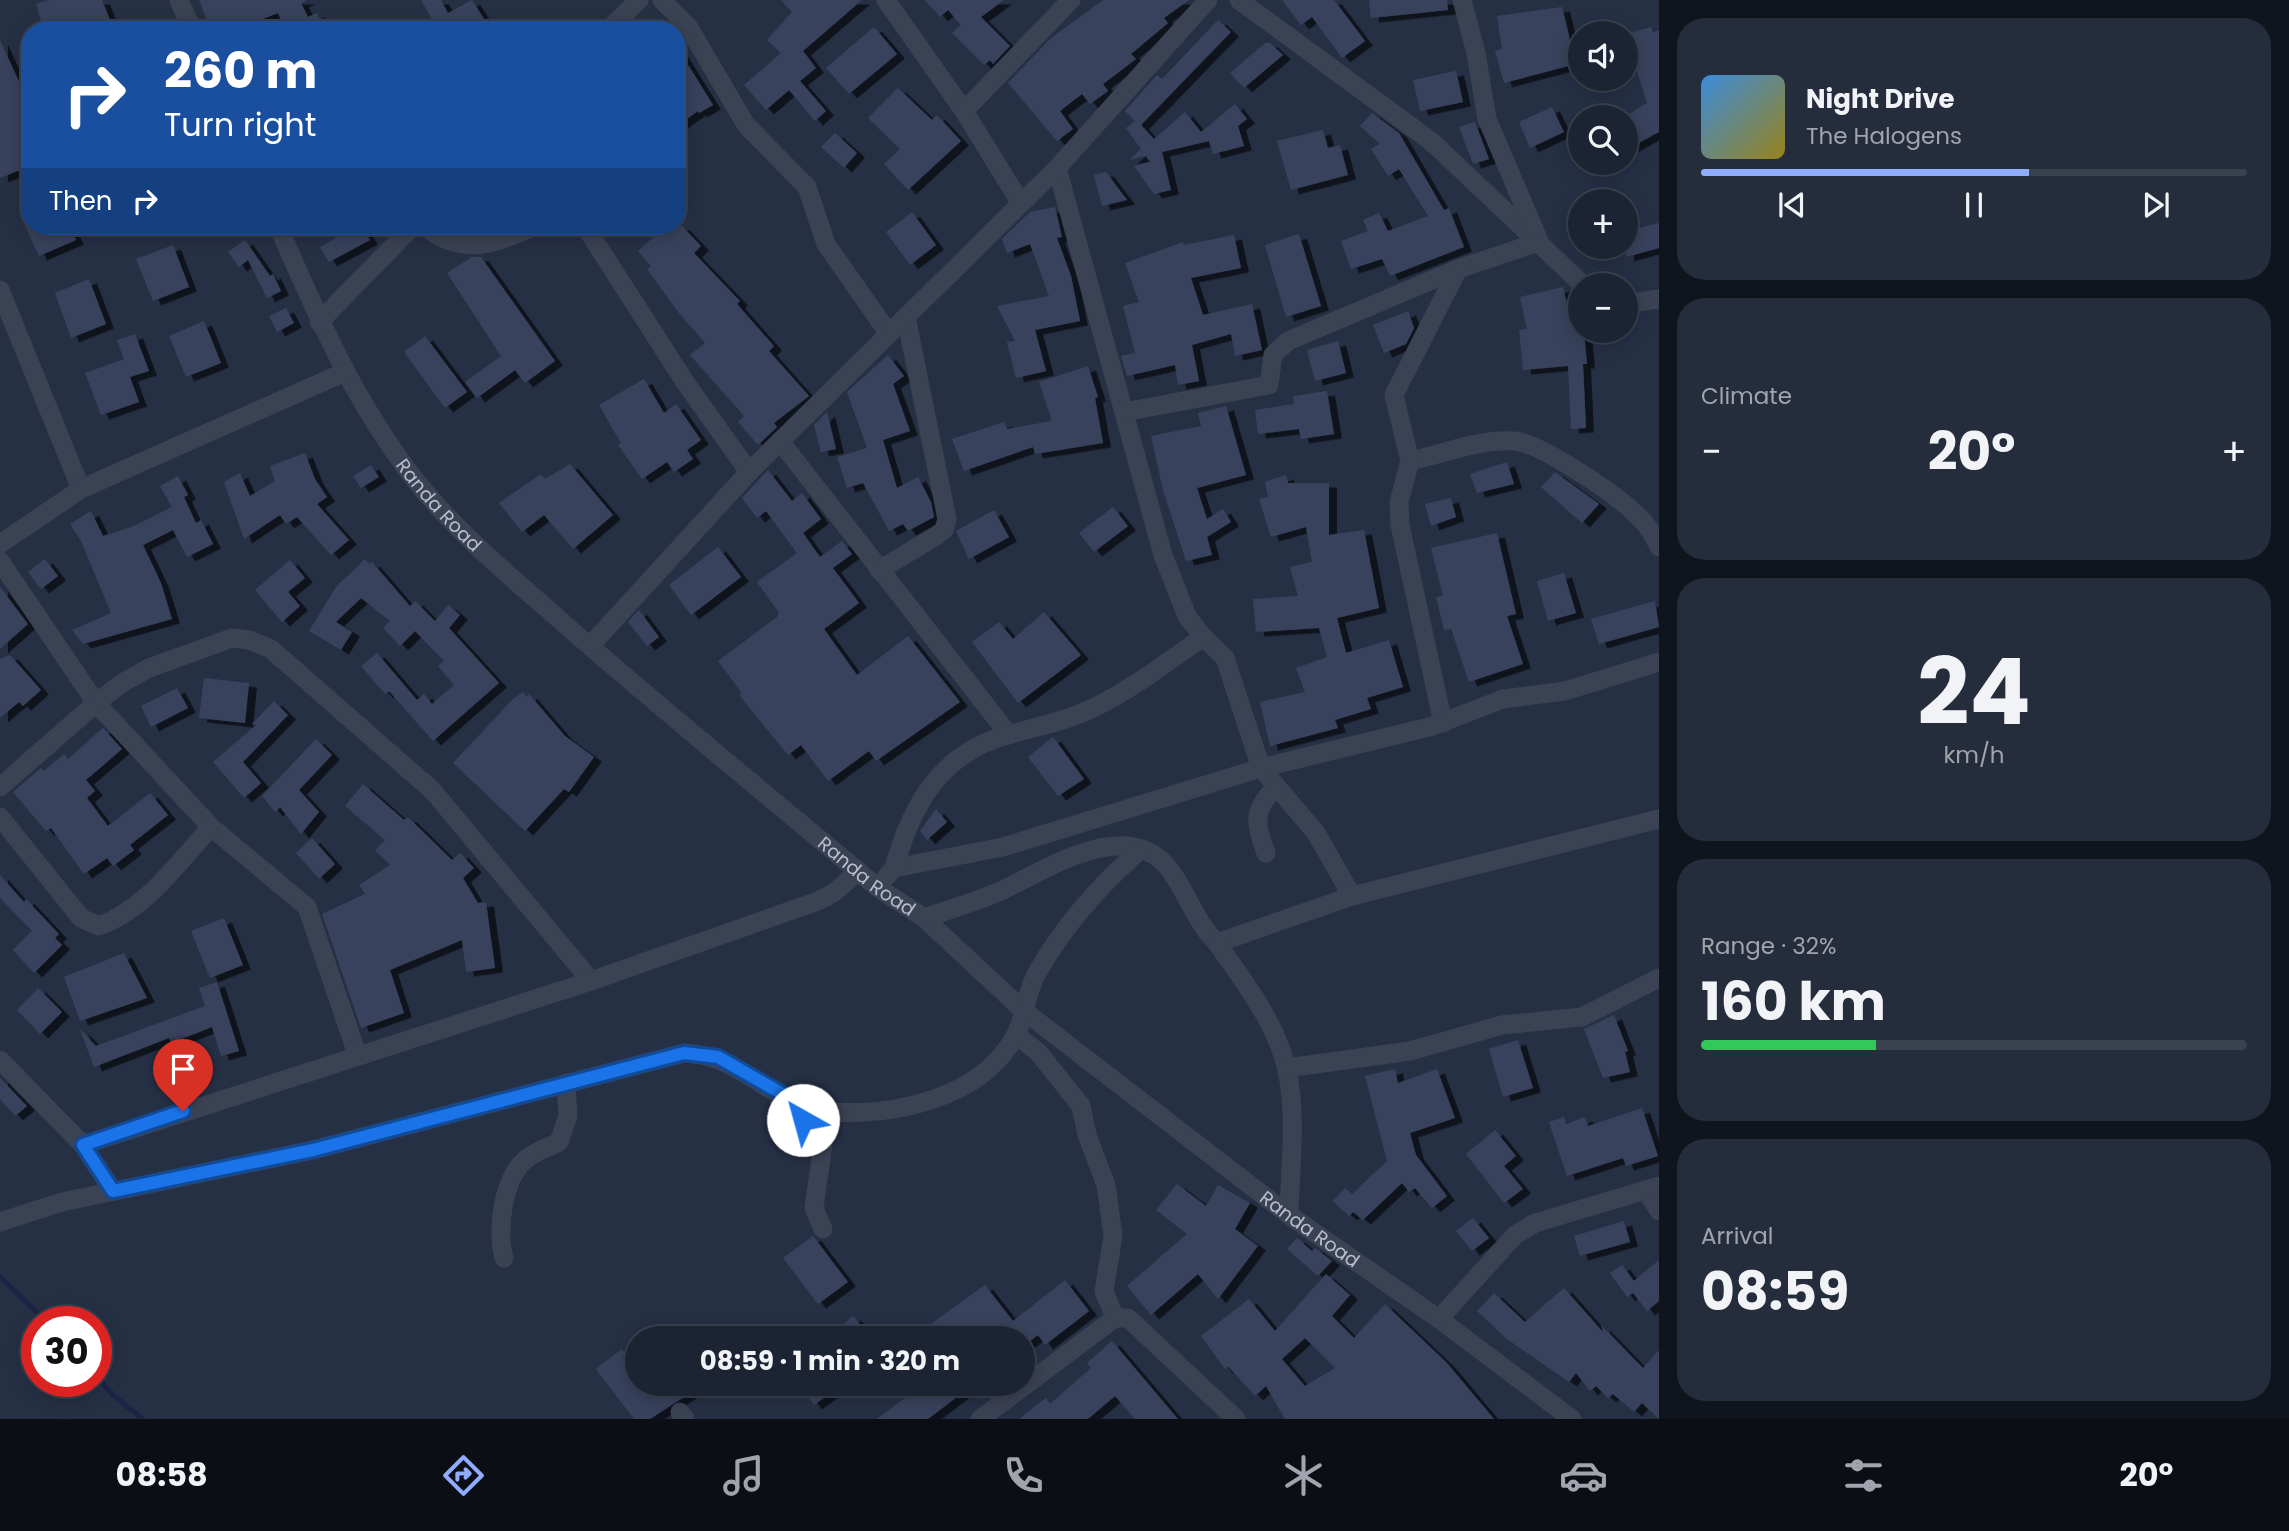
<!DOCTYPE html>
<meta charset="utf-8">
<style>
:root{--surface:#1c2434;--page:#252c3c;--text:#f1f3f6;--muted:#a0a4ac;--line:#3a414f;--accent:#8facfd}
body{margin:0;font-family:Poppins,sans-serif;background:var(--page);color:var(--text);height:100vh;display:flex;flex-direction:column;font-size:26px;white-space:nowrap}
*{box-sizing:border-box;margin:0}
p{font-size:23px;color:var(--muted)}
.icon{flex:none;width:38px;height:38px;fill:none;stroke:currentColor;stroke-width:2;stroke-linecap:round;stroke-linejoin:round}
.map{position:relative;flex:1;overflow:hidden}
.side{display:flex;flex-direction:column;gap:18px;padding:18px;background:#0f141d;width:630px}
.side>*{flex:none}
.top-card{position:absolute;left:21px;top:21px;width:665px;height:214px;border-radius:28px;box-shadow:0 4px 18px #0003,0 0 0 2px var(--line);background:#1a4fa0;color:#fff;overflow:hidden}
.controls{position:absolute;left:1568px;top:21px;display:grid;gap:14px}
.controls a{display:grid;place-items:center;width:70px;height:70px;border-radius:50%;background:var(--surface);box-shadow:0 4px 18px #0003,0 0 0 2px var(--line);font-size:35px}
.speed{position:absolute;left:21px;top:1306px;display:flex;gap:14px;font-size:35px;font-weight:700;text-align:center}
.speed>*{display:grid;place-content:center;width:91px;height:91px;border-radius:50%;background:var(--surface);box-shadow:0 4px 18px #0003,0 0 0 2px var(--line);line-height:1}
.speed .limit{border:10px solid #d22;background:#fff;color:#111}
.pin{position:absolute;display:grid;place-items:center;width:60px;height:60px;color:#fff;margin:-72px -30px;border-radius:50% 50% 50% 0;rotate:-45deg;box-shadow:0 0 7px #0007}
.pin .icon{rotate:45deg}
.me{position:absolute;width:77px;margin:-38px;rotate:322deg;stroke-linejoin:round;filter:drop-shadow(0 0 5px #0008)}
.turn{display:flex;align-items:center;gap:24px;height:147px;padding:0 28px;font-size:32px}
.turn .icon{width:91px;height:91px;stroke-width:2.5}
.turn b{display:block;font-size:49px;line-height:60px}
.then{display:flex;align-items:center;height:66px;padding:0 28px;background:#0003;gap:14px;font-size:26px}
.big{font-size:52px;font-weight:700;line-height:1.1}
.side .tile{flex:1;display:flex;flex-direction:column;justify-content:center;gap:10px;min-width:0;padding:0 24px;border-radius:28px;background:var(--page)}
.side .dial{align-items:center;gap:0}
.dial b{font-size:91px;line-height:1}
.song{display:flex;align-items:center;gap:21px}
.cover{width:84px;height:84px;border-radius:10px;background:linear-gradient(135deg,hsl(210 70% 55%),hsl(50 70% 35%))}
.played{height:7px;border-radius:4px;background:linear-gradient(90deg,var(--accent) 60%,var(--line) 60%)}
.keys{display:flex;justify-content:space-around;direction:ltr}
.heat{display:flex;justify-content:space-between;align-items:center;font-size:38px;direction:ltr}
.charge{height:10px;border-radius:5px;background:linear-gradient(90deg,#34c759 32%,var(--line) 0)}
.trip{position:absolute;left:625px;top:1326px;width:410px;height:70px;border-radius:35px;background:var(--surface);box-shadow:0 4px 18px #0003,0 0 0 2px var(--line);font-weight:700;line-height:70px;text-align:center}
.dock{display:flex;height:112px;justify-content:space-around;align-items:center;background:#0b0e15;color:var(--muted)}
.dock .icon{width:49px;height:49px}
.dock .on{color:var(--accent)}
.dock b{font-size:32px;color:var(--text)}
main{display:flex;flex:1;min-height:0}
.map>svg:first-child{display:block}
</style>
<main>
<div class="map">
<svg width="1659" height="1419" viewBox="0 0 1659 1419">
<defs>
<filter id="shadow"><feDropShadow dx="8" dy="4.5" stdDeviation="0" flood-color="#0009"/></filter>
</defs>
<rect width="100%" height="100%" fill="#263045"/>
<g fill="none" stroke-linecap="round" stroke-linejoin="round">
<g stroke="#182544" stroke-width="5">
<polyline points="0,1277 46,1321"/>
<polyline points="96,1376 114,1396 143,1419"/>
</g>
</g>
<g fill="#38435b" fill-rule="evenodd" filter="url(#shadow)">
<polygon points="49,0 102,0 114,30 44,30 36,4"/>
<polygon points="199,0 307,0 301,3 308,17 317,13 324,30 277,30 284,27 278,13 235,30 211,30"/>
<polygon points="421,0 441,0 448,13 472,0 491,30 438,30"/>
<polygon points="781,0 862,0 803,51 816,68 800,81 826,111 815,121 789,90 766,110 744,85 781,53 767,40 792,12"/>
<polygon points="925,0 1004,0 981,17 1010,46 993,64 990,60 984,65 952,33 961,25 948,10 940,17"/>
<polygon points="1103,0 1189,0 1164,18 1168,23 1131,54 1136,59 1103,84 1108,91 1090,104 1082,94 1060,111 1073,129 1057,141 1008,83 1050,39"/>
<polygon points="1282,0 1334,0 1365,41 1342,58 1312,17 1301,25"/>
<polygon points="1369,0 1447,0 1448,10 1371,18"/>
<polygon points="1562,7 1576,64 1504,83 1495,51 1502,49 1497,16"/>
<polygon points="1218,20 1231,32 1141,125 1154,139 1185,112 1201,132 1235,104 1247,119 1238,126 1244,146 1213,154 1209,141 1162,152 1171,190 1154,194 1134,166 1150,162 1146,156 1129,160 1141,149 1126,128 1135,121 1125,111 1157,75 1162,79"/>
<polygon points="874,27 897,54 849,94 826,68"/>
<polygon points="1651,27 1653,33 1659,30 1659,132 1631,147 1626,138 1626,116 1647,103 1635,65 1626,67 1626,34"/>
<polygon points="0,40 30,106 30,166 0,178"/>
<polygon points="1265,43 1270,43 1283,55 1244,88 1230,73"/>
<polygon points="677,47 713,105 699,113 698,111 677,126"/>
<polygon points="1456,71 1463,102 1420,111 1413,80"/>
<polygon points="898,88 932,120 937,115 961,141 908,190 884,164 900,149 868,118"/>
<polygon points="1552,107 1564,132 1530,148 1519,122"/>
<polygon points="1372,113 1399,133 1444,210 1449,208 1464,247 1390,276 1382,259 1351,269 1341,241 1368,231 1363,220 1379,213 1388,231 1428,216 1399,169 1388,176 1371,149 1380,144 1360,126"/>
<polygon points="1475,122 1489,159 1473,164 1459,127"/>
<polygon points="1323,130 1328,148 1340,145 1348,175 1291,190 1277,141"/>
<polygon points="835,133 857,153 844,168 821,147"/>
<polygon points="1106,172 1127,200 1102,206 1094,175"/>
<polygon points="1055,207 1062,237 1057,238 1071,276 1080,321 1035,330 1046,371 1016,378 1007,342 1015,341 997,306 1049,296 1030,244 1007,253 1002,239 1030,212"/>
<polygon points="912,212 936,245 910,265 886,232"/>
<polygon points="1659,223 1659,248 1626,257 1626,231"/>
<polygon points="25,226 69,226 76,240 39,256"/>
<polygon points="358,226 361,226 370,240 329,262 320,247"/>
<polygon points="665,226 682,226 701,246 694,253 740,301 737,304 774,346 769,351 809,396 774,423 777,427 758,445 738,422 744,416 690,355 705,343 679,313 647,269 651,266 638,251"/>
<polygon points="1299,234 1321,306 1286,317 1265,245"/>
<polygon points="1234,235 1241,268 1191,278 1203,315 1252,304 1262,350 1235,356 1231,334 1192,345 1199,381 1178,385 1175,365 1127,376 1121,356 1135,353 1123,306 1139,302 1125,263 1183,242 1184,245"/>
<polygon points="245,240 270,276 273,274 281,291 267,298 248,260 239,267 228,252"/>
<polygon points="173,245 189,287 153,301 136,259"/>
<polygon points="472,257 481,257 555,361 525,383 515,370 477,398 465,382 501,356 447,273"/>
<polygon points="89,279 106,324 71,338 55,293"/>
<polygon points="1563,287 1572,325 1580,324 1580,331 1584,331 1587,364 1583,364 1586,428 1571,429 1568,366 1523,370 1519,330 1527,329 1520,297"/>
<polygon points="286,308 294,323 277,332 269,316"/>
<polygon points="1408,311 1414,328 1406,344 1384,353 1373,325"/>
<polygon points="204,321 221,363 186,377 169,336"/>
<polygon points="135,334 149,371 130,377 139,402 101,415 85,373 124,359 117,340"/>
<polygon points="425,336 467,392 445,408 404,352"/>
<polygon points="1338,341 1346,373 1315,381 1307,350"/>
<polygon points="888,355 904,376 893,384 910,431 883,440 897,488 918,477 931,502 934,517 908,531 903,524 889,531 863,483 847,488 837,457 867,448 847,392"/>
<polygon points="1088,366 1098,397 1095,398 1103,443 1035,454 1033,447 964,471 952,439 1004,422 1007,429 1052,421 1039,382"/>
<polygon points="644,379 664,413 676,404 701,440 687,450 693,459 674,472 667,462 642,479 618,445 621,443 599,405"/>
<polygon points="1327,391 1334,434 1301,439 1299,429 1258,434 1255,410 1294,404 1293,396"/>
<polygon points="1226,406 1246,475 1197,488 1207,519 1223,509 1231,522 1207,537 1212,555 1186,561 1163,490 1151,436 1201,426 1198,413"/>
<polygon points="827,412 836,449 821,452 814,425"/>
<polygon points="305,453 315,479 327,497 317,504 349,540 331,555 297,517 286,524 280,515 244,539 224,482 240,473 250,496 275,481 270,466"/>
<polygon points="1507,462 1514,484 1477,493 1470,474"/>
<polygon points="570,464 613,515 573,549 544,515 522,532 499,503 541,474 545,479"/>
<polygon points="371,465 379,477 361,488 353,476"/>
<polygon points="768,470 792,501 802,493 821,519 803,533 820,557 842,541 852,554 833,568 859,603 824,629 857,675 908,636 960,702 876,761 869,751 828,781 801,745 788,755 739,695 742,693 718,661 777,617 779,613 757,582 797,553 766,511 757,518 742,498"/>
<polygon points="1555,472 1599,504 1582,523 1541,487"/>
<polygon points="1286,475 1288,483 1329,483 1329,535 1364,530 1379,608 1337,618 1346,653 1389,640 1403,687 1367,698 1371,709 1335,720 1338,728 1270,746 1260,702 1305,692 1296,668 1327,657 1319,628 1256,632 1253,599 1298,596 1290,567 1312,562 1306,527 1271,537 1259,499 1268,497 1265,482"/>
<polygon points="178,476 188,495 184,497 196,523 201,520 213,544 187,557 173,530 143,545 161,583 172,619 83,644 72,630 111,613 81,541 70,524 91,511 103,536 134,526 172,507 160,486"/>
<polygon points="1451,498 1456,517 1431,526 1425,504"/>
<polygon points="1113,507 1128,526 1094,552 1079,533"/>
<polygon points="994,510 1009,537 969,559 956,531"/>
<polygon points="1497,533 1516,614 1507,616 1523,664 1469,682 1451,629 1444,630 1436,597 1443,596 1431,548"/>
<polygon points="718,547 741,577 691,615 669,585"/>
<polygon points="45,559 58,576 41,589 28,572"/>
<polygon points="365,559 370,564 372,562 410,606 415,601 435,621 448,605 460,615 449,628 499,683 433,741 389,691 385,694 361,666 377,653 417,700 424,694 432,704 454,685 438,666 444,661 415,631 400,646 383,628 390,621 361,598 336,622 352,632 341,650 309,631 336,587"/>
<polygon points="290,560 305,578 288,592 300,606 282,622 255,590"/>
<polygon points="1564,573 1576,613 1548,621 1537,581"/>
<polygon points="0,587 28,624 0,649"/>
<polygon points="1655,601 1659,627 1599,644 1591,619"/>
<polygon points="639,610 659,637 647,646 628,622"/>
<polygon points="1044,612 1081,655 1018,703 972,642 999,622 1013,639"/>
<polygon points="10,655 41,690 23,706 19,702 0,718 0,659"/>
<polygon points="204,678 249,683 245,723 199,718"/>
<polygon points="177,688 188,708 151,727 141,706"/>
<polygon points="523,692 527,697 529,694 565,736 594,757 569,792 564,789 525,831 453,763 513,699"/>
<polygon points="274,701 288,715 243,762 261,783 244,798 213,762 256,725 252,724"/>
<polygon points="103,728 122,749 86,780 95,791 87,798 108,826 150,793 168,815 130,845 134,850 113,866 107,858 84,874 51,828 46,831 13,792 41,768 44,771 64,754 68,759"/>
<polygon points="1053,737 1084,779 1058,796 1028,757"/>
<polygon points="316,739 332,755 299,790 319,812 301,834 280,807 275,812 262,796"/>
<polygon points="363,784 404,820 408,817 452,860 460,853 474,868 463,878 478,903 486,902 495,968 466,972 462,940 390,970 404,1013 361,1028 322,914 365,894 359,885 390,865 375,850 385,840 345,806"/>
<polygon points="936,809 947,822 927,840 920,831"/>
<polygon points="312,838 335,864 319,879 296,853"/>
<polygon points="0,875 24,902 26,899 59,934 55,938 62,945 34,973 13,950 32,931 0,898"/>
<polygon points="224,918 243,965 210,978 191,931"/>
<polygon points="124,953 147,998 80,1021 64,977"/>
<polygon points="217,982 239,1051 221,1056 212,1027 171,1043 169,1038 94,1067 80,1029 96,1046 205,1006 199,988"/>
<polygon points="38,988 62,1012 40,1034 17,1010"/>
<polygon points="1614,1015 1628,1051 1625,1052 1630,1072 1603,1078 1584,1029"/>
<polygon points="1518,1040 1533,1088 1503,1097 1489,1049"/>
<polygon points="1395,1069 1398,1083 1437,1069 1455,1118 1410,1133 1416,1155 1447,1196 1432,1208 1415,1188 1409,1192 1402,1183 1363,1220 1353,1212 1349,1216 1333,1201 1345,1188 1352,1194 1387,1161 1365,1076"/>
<polygon points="0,1078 27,1106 15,1116 0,1099"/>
<polygon points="1642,1108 1658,1156 1626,1166 1623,1158 1567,1176 1549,1122 1564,1117 1566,1124 1585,1117 1588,1126"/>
<polygon points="1495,1130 1516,1156 1504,1166 1523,1189 1504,1203 1466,1154"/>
<polygon points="1177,1184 1206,1206 1218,1185 1250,1203 1235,1229 1258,1246 1218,1299 1198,1274 1151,1315 1127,1286 1187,1234 1156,1210"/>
<polygon points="1473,1218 1489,1238 1472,1251 1456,1231"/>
<polygon points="1624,1221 1630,1242 1580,1256 1574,1236"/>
<polygon points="813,1236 848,1282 818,1304 783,1258"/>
<polygon points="1297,1238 1312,1251 1315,1248 1332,1261 1318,1276 1287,1249"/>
<polygon points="1659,1260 1659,1301 1647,1311 1633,1293 1627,1297 1610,1273 1622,1265 1634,1281"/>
<path d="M 1326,1274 L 1350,1295 L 1332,1316 L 1354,1338 L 1385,1304 L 1447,1363 L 1494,1419 L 1285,1419 L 1266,1386 L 1255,1396 L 1228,1366 L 1225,1369 L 1201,1336 L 1249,1299 L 1275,1331 ZM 1305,1338 L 1335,1368 L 1305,1386 L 1282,1359 Z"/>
<polygon points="1065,1280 1089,1311 1045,1345 1038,1335 1022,1347 1022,1339 910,1339 985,1285 1013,1321"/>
<polygon points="1564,1288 1603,1332 1601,1325 1643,1368 1659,1350 1659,1419 1642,1403 1634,1412 1613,1394 1608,1398 1596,1386 1590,1391 1576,1373 1569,1382 1507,1339 1477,1311 1494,1293 1525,1322"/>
<polygon points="853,1316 872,1339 827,1339"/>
<polygon points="1112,1341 1178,1419 1135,1419 1115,1396 1088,1419 1019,1419 1046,1398 1050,1404 1091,1368 1087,1363"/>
<polygon points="622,1349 637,1369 637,1384 704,1384 650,1419 634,1419 596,1369"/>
<polygon points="799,1384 843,1384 814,1405"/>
<polygon points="909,1384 974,1384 928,1419 877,1419 914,1391"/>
</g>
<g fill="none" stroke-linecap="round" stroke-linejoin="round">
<g stroke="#3b4254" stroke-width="19">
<polyline points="179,0 192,30"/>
<polyline points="662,0 689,28 746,125 807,187 826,244 889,334"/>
<polyline points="886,0 964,111 1020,202"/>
<polyline points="1239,0 1432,142 1583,285"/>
<polyline points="1462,0 1476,53 1487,119 1539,241"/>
<polyline points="608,30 639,0"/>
<polyline points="964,111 1071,0"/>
<polyline points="1057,168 1163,555 1187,616 1203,637 1225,658 1261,768 1316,833 1352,896"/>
<path id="s1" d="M 278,226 C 317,315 355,404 416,481 C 461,537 516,581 569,628 C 670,716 774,801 877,887 L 924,918 L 1024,1011 L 1289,1215 L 1439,1319 L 1572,1419"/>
<path d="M 424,226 C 462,257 494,244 535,226"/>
<polyline points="585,226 685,382 749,472"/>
<polyline points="479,245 485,226"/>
<polyline points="0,290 81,489"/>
<polyline points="1626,304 1659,299"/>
<polyline points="319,322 413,226"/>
<polyline points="1124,412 1269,385 1273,355 1288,341 1458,269 1536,243"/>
<polyline points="780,441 1009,735"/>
<path d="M 1410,461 C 1443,454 1482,438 1515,441 C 1543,444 1618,496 1638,516 C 1648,525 1653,535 1659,547"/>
<polyline points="0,544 81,489 345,372"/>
<polyline points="0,561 96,703 211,827 307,907 357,1054"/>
<polyline points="879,570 936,536 944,530 947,519 906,317"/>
<polyline points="590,646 749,472 1057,168 1208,0"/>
<polyline points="1443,723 1400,525 1399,502 1410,461 1394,395 1458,269"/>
<polyline points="0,787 96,703 122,683 149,668 232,638 249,640 271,649 433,791 591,981"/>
<path d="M 0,817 L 81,918 L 99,926 C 146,909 178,863 211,827"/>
<path d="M 1266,853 C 1255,825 1252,808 1277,787"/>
<polyline points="894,868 1003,847 1261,768 1433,726 1503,699 1565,691 1659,662"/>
<path d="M 887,876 L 894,868 C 912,803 941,753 1010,734 C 1037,727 1065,721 1091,709 C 1131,690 1167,662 1203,637"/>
<path d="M 924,918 C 951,909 979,901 1005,889 C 1046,869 1121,820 1164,863 C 1185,885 1193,920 1217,943 L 1352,896 L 1659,819"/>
<path d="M 1217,943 C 1244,982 1276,1022 1287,1070 C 1297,1116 1290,1168 1289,1215"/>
<polyline points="1016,1035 1038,1052 1081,1106 1087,1135 1106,1185 1113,1236 1104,1291 1115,1318"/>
<polyline points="0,1060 83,1145 113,1191"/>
<polyline points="1287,1068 1410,1051 1502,1025 1582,1017 1659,978"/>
<polyline points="800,1104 806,1136 826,1122 814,1208 823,1229"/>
<polyline points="83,1145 591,981 818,901 835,892 858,871"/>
<polyline points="1646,1190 1659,1211"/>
<path d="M 0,1222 L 62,1202 L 313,1150 L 684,1053 C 742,1054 776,1109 829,1112 C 894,1116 981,1099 1015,1036 C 1026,1016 1026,990 1038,971 C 1065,924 1100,885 1140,850"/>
<path d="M 504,1258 C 496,1230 503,1174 529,1157 C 538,1151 549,1147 559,1142 L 568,1116 L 566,1083"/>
<polyline points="1439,1319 1515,1235 1535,1223 1659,1186"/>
<polyline points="680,1412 685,1419"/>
<polyline points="980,1419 1115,1318 1128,1318 1236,1419"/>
</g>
</g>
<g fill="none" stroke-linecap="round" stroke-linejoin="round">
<g stroke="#114b97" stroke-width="18">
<polyline id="route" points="183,1111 83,1145 113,1191 313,1150 684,1053 718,1057 800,1104 803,1120"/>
</g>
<use href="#route" stroke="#1a73e8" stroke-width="12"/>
</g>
<g text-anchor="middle" stroke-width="7" stroke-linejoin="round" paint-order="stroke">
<g font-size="19" fill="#b9bece" stroke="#1f273a">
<text dy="7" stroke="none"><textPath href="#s1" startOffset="324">Randa Road</textPath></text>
<text dy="7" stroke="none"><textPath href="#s1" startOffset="891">Randa Road</textPath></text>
<text dy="7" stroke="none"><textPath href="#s1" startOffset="1458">Randa Road</textPath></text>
</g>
</g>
</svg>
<div class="controls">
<a><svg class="icon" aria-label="sound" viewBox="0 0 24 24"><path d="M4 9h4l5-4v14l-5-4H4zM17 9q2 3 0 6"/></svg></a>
<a><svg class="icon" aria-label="search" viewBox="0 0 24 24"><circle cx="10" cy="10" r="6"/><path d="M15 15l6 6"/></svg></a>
<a>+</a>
<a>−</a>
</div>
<div class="speed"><div class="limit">30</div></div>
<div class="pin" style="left:183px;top:1111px;background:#d93025"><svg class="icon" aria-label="arrive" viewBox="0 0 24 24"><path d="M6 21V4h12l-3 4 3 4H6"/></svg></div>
<svg class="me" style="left:803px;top:1120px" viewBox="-20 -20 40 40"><circle r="19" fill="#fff"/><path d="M0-13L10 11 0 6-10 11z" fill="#1a73e8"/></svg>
<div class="trip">08:59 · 1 min · 320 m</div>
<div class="top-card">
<div class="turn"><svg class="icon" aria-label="right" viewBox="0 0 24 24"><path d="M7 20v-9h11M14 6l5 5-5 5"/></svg><div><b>260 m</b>Turn right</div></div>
<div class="then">Then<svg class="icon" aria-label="right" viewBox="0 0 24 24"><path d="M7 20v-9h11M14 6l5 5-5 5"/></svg></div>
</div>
</div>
<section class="side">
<div class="tile">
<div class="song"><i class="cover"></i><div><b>Night Drive</b><p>The Halogens</p></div></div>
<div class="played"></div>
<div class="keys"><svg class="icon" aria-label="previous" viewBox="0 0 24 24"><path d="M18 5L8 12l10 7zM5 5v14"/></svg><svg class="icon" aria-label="pause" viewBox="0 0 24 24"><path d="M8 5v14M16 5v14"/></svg><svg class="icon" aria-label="next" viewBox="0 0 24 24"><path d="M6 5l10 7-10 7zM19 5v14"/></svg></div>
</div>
<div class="tile"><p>Climate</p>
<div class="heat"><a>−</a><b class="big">20°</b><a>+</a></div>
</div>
<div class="tile dial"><b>24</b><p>km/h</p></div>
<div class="tile"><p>Range · 32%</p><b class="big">160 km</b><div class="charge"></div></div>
<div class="tile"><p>Arrival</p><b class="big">08:59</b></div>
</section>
</main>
<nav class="dock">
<b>08:58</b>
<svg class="icon on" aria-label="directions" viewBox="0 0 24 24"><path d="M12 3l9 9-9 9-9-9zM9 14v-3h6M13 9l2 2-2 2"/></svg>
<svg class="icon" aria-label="music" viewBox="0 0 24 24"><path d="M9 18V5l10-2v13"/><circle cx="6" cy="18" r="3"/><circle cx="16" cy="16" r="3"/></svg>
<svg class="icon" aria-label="phone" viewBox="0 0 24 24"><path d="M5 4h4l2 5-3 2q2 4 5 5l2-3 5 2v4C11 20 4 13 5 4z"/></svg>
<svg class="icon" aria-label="climate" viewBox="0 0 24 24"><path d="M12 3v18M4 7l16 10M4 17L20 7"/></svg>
<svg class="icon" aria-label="car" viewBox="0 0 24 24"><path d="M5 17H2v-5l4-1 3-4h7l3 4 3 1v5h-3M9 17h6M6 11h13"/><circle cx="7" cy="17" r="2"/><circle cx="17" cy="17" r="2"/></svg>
<svg class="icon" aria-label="filters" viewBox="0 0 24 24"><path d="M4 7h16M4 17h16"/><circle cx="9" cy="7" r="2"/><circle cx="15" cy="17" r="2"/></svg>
<b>20°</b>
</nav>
